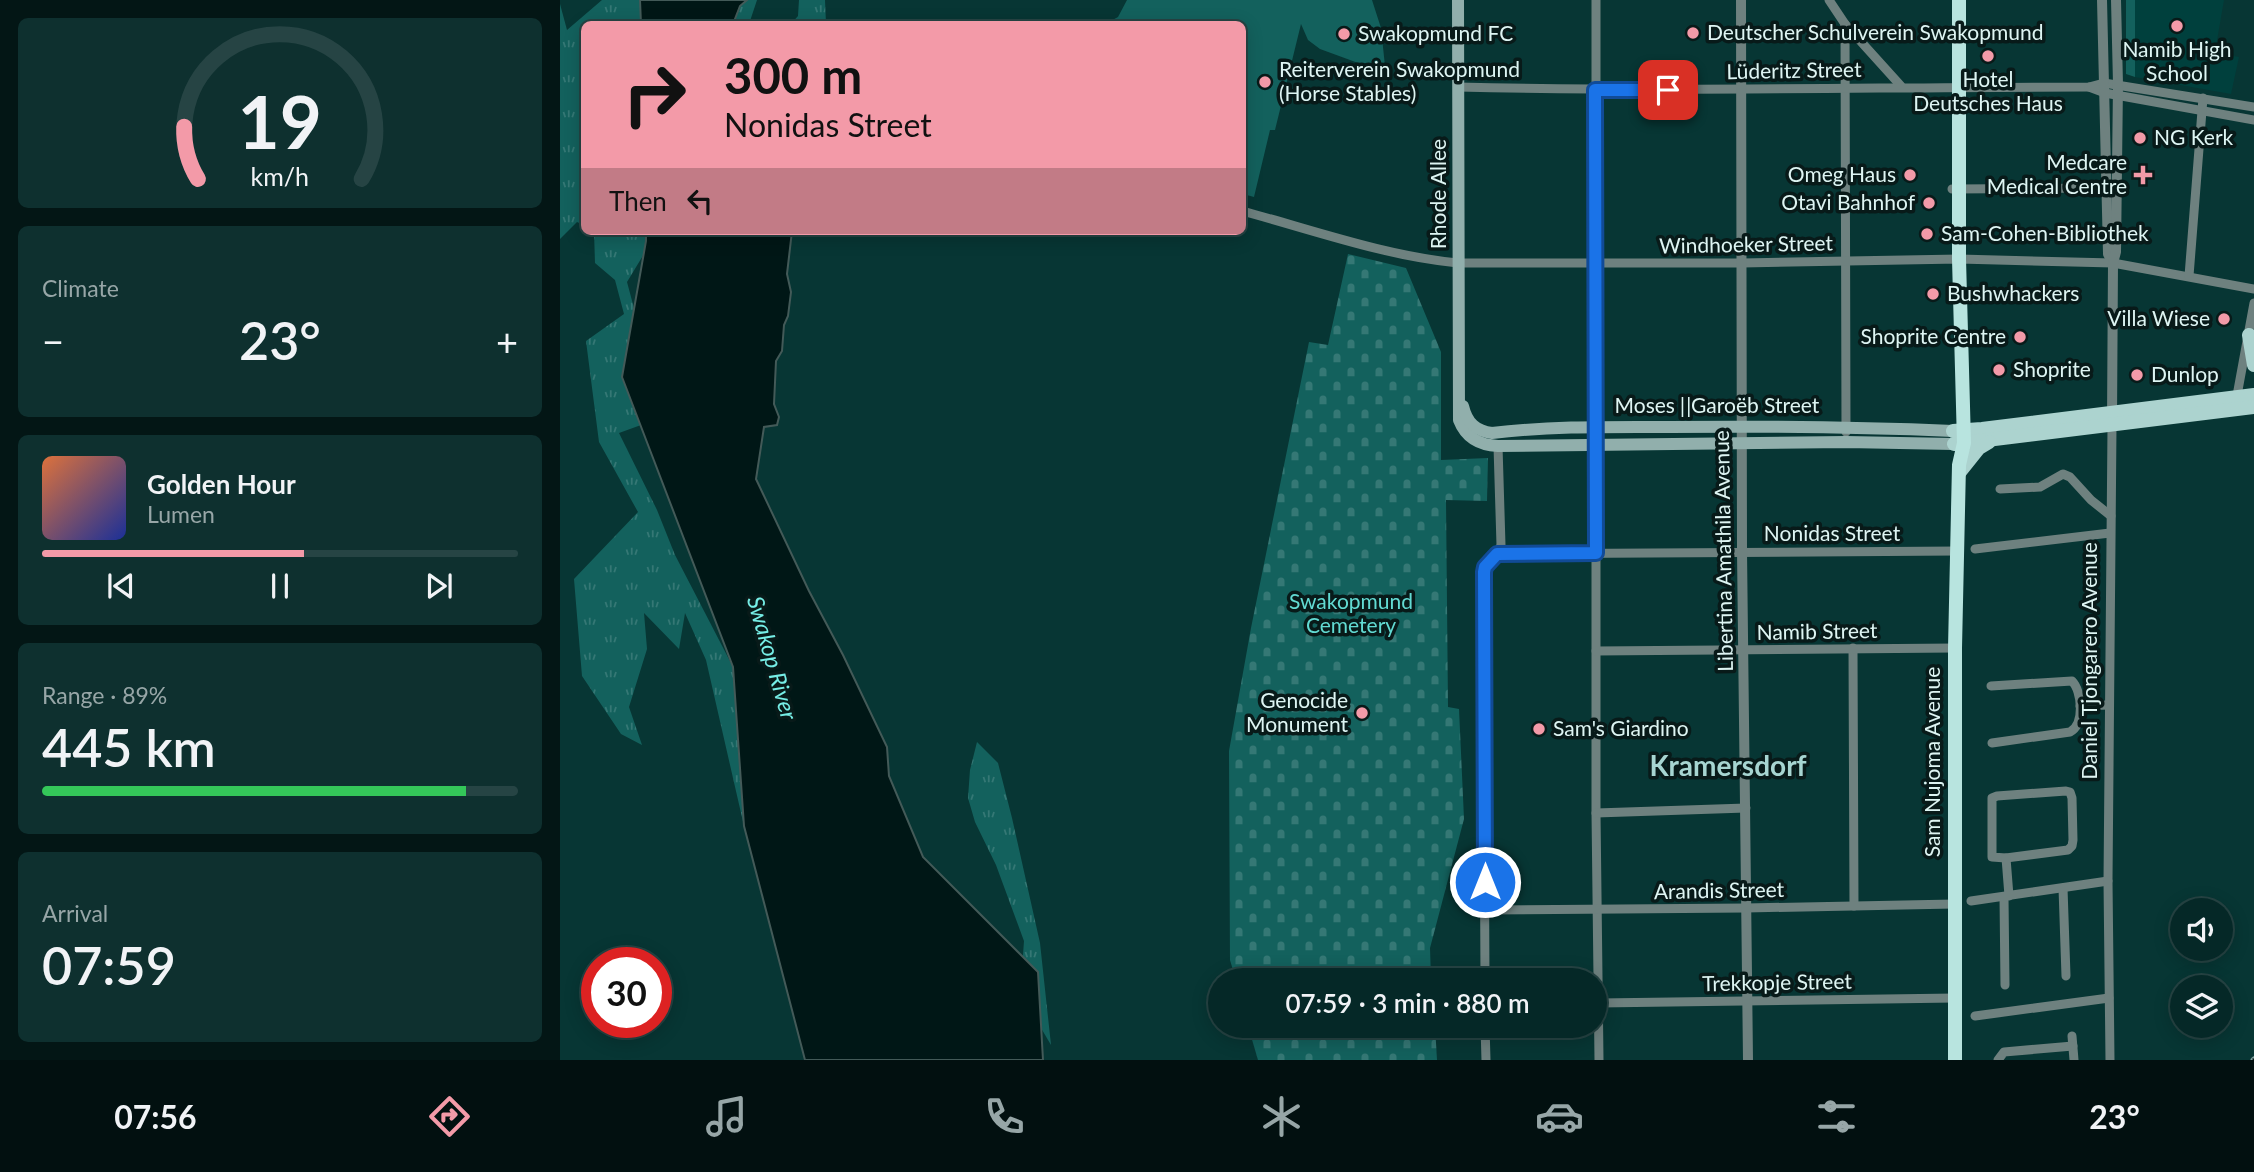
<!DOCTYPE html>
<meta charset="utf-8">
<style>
:root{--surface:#052827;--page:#0e302f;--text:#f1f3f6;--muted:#97a6a7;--line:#264444;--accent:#f39aa8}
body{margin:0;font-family:Lato,sans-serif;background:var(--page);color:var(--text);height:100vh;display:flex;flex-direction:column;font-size:26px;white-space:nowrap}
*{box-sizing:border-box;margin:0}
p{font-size:23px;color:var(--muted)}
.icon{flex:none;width:38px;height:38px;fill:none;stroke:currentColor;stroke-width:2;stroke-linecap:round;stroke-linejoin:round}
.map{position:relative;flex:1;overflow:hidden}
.panel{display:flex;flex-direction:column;gap:18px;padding:18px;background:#031615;width:560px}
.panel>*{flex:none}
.banner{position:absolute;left:21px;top:21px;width:665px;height:214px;border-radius:10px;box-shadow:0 4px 18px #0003,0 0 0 2px var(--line);background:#f39aa8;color:#111;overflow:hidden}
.fabs{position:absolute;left:1610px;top:898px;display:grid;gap:14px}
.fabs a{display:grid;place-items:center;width:63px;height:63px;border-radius:50%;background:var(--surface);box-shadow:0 4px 18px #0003,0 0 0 2px var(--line);font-size:35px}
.speed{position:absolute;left:21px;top:947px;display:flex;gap:14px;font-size:35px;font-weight:700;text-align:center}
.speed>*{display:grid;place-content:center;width:91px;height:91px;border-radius:50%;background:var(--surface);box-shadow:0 4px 18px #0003,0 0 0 2px var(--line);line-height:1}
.speed .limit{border:10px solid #d22;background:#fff;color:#111}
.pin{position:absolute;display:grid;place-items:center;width:60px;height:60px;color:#fff;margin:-30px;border-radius:14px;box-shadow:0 4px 10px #0006}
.me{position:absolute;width:77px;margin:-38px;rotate:0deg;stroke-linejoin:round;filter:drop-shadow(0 0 5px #0008)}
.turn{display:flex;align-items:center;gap:24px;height:147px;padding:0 28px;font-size:32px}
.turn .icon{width:91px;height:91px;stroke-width:2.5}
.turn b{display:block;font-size:49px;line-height:60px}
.then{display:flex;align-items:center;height:66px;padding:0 28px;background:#0003;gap:14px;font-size:26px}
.big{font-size:52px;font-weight:600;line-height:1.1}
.panel .widget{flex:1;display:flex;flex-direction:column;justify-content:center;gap:10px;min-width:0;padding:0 24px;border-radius:10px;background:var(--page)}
.panel .dial{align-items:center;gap:0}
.dial svg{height:182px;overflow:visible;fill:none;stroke:var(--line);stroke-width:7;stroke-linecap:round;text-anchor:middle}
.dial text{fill:var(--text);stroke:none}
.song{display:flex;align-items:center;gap:21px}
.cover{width:84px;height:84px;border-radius:10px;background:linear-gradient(135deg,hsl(20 70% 55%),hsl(230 70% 35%))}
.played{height:7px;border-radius:4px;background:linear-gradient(90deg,var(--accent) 55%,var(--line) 55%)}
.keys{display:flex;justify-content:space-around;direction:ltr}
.heat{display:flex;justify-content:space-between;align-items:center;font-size:38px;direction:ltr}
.charge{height:10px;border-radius:5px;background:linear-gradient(90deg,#34c759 89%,var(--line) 0)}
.trip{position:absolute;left:648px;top:968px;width:399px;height:70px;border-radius:35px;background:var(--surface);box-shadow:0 4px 18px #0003,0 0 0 2px var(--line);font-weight:600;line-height:70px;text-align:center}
.tabs{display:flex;height:112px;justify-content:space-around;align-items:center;background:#021010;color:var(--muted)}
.tabs .icon{width:49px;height:49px}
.tabs .current{color:var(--accent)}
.tabs b{font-size:32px;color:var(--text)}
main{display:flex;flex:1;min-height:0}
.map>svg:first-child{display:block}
</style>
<main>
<section class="panel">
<div class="widget dial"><svg viewBox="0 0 100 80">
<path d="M14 69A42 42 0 1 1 86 69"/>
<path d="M14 69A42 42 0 0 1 8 46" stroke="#f39aa8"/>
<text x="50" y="56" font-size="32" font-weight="700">19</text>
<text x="50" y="72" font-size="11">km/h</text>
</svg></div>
<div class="widget"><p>Climate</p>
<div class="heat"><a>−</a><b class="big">23°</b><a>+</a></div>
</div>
<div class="widget">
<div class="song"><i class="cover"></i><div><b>Golden Hour</b><p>Lumen</p></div></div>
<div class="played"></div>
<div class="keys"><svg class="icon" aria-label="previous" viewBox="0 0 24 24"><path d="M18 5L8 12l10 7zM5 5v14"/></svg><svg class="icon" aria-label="pause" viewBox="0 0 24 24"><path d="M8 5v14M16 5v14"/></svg><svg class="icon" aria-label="next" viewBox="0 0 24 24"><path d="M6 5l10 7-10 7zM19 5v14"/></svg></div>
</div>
<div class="widget"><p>Range · 89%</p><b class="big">445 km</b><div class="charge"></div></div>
<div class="widget"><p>Arrival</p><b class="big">07:59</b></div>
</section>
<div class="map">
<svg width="1694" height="1060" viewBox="0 0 1694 1060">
<defs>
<pattern id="grass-tufts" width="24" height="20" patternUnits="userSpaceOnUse" patternTransform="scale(1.75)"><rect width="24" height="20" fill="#13615d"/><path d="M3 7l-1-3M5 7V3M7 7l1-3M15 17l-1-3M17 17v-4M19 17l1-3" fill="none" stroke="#357875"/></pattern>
<pattern id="cemetery-stones" width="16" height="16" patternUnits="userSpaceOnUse" patternTransform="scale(1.75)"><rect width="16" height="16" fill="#13615d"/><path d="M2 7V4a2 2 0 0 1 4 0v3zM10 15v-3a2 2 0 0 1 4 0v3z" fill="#357875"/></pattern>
</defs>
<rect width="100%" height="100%" fill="#073634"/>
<polygon fill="#00403d" points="1575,0 1664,0 1655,52 1679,57 1671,94 1575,77"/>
<g fill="url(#grass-tufts)">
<polygon points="42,0 86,0 86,24 24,24 24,225 17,222 0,239 0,4 7,30"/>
<polygon points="160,0 197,0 189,24 163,24"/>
<polygon points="239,0 265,0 266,24 231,24 238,16"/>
<polygon points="34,231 93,231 93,239 67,282 103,417 59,433 97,510 115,555 173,667 184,826 146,660 125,613 119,649 84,613 87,649 69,707 82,745 61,734 22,676 14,579 78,512 39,442 26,341 64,314 55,280 35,263"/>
<polygon points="417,742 438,763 452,818 480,943 491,1045 471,1011 461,983 464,941 436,865 415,822 408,798 410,770"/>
</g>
<g fill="url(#cemetery-stones)">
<polygon points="788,254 846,268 881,352 881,460 928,458 927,501 886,500 888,707 899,709 904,819 870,948 871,980 676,980 670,960 669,751 691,628 749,342 768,345"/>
<polygon points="688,1026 875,1026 877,1060 698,1060"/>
</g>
<g fill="#13615d">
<polygon points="567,0 812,0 821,28 825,66 820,71 760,49 748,40 741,24 715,130 710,130 694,197 683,194 682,24 545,24 558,17"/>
<polygon points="1566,0 1575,0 1575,77 1566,74"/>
</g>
<g fill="#001716" stroke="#435a58" stroke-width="2">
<polygon points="80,0 187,0 180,6 173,24 81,24"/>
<polygon points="86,231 232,231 227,274 231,292 228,316 224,325 222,351 216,361 214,404 219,417 217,425 204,427 196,479 249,591 283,655 327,747 329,776 363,857 478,972 483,1060 245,1060 184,826 173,667 62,377 86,241"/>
</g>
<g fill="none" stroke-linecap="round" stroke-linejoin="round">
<g stroke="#6e817f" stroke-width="9">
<polyline points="1036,0 1036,813 1039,1060"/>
<polyline points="1269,0 1285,24 1341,86"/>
<polyline points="1285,24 1286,432"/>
<path d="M 898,87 C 1109,92 1319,87 1529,87 L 1544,83 L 1694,107"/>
<polyline points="1529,87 1545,93 1694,120"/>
<polyline points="1392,189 1551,188"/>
<path d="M 682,211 C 753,230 825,256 898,263 L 1182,263 L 1399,259 L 1553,263 L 1694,289"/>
<polyline points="1629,276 1643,98"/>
<polyline points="1676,401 1694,303"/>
<polyline points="1440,489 1480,487 1503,474 1510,477 1531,500 1551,516"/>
<polyline points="1415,549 1550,533"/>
<polyline points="937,554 1397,551"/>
<polyline points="1293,648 1294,906"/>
<polyline points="1036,651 1395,648"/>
<path d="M 1431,686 L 1512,681 C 1522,691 1525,724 1510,732 L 1432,743"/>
<polyline points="1520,706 1549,705"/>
<polygon points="1506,791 1510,792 1512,798 1513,840 1512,846 1508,850 1446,858 1432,857 1432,798 1437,796"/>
<polyline points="1036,813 1186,808"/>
<polyline points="1446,858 1449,896"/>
<polyline points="1503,888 1506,976"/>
<polyline points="1444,897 1445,985"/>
<polyline points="1411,901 1548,881"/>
<polyline points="925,910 1186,908 1394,904"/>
<path d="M 925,980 L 923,578 C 925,563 936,558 941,545 L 938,446"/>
<polyline points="1039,1003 1395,998"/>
<polyline points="1415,1016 1549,998"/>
<polyline points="925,1026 926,1060"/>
<polyline points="1512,1036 1514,1060"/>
<polyline points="1438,1060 1444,1052 1513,1046"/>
<polyline points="1550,1060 1548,881 1552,427"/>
</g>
<g stroke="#6e817f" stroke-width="10">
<polyline points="1181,0 1182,551 1188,1060"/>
<polyline points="1542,0 1548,254 1553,263"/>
<polyline points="1552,420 1553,263 1556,252 1558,84 1556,0"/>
</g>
<g stroke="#91afac" stroke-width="12">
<path d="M 898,0 L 899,420 C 906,438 919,445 938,446 L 1286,442 L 1394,444"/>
<path d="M 903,406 C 907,423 916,431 932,433 C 991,426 1051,427 1109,427 C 1204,426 1299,427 1393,431"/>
</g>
<g stroke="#acd3cf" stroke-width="14">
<polyline points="1689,335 1694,365"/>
<polyline points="1393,431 1422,429 1694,395"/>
<polyline points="1394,444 1694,407"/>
<polyline points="1399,473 1419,448 1429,442"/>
</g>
<polyline stroke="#b8e4df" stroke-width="14" points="1395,1060 1395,648 1399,465 1404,443 1399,259 1399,0"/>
<g stroke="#81a2a0" stroke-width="5">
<polyline id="rail" points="1693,1060 1694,1059"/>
</g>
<use href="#rail" stroke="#081a19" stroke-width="2.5" stroke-dasharray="8" stroke-linecap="butt"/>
</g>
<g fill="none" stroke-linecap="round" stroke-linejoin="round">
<g stroke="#114b97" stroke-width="18">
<polyline id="route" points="925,882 924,572 925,567 937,554 1036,553 1035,90 1108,90"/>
</g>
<use href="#route" stroke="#1a73e8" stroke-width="12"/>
</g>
<g fill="#f39aa8" stroke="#081a19" stroke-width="2.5">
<circle cx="1617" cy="26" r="7"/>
<circle cx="1133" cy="33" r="7"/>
<circle cx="784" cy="34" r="7"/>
<circle cx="1428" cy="56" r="7"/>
<circle cx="705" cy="82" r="7"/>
<circle cx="1580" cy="138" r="7"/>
<circle cx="1350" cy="175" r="7"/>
<path d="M1579.5 164.5h7v7h7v7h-7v7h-7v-7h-7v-7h7z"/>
<circle cx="1369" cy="203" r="7"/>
<circle cx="1367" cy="234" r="7"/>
<circle cx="1373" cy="294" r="7"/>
<circle cx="1664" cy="319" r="7"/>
<circle cx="1460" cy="337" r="7"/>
<circle cx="1439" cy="370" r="7"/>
<circle cx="1577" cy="375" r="7"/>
<circle cx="802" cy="713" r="7"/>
<circle cx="979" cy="729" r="7"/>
</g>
<g text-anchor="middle" stroke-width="7" stroke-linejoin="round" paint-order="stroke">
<g font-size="21" fill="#def5f3" stroke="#081a19" text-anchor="start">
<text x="1147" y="40">Deutscher Schulverein Swakopmund</text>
<text x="798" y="41">Swakopmund FC</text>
<text x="1617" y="57" text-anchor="middle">Namib High<tspan x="1617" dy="24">School</tspan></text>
<text x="719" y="77">Reiterverein Swakopmund<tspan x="719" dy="24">(Horse Stables)</tspan></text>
<text x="1428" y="87" text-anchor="middle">Hotel<tspan x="1428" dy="24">Deutsches Haus</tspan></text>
<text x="1594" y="145">NG Kerk</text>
<text x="1567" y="170" text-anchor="end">Medcare<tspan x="1567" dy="24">Medical Centre</tspan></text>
<text x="1336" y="182" text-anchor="end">Omeg Haus</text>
<text x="1355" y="210" text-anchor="end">Otavi Bahnhof</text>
<text x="1381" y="241">Sam-Cohen-Bibliothek</text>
<text x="1387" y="301">Bushwhackers</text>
<text x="1650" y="326" text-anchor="end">Villa Wiese</text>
<text x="1446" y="344" text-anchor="end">Shoprite Centre</text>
<text x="1453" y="377">Shoprite</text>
<text x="1591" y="382">Dunlop</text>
<text x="788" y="708" text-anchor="end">Genocide<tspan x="788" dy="24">Monument</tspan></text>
<text x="993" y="736">Sam's Giardino</text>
</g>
<g font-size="21" fill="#def5f3" stroke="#081a19">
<text transform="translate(1234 71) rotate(-1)" y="7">Lüderitz Street</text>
<text transform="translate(879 194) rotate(-90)" y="7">Rhode Allee</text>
<text transform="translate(1186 245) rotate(-1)" y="7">Windhoeker Street</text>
<text x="1157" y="413">Moses ǁGaroëb Street</text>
<text x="1272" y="541">Nonidas Street</text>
<text transform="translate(1164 551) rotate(-91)" y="7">Libertina Amathila Avenue</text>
<text transform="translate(1257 632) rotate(-1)" y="7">Namib Street</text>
<text transform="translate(1530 661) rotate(-90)" y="7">Daniel Tjongarero Avenue</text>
<text transform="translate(1373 762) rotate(-90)" y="7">Sam Nujoma Avenue</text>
<text transform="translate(1159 891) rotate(-1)" y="7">Arandis Street</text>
<text transform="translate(1217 983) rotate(-1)" y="7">Trekkopje Street</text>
</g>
<g font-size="21" fill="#62dbd3" stroke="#081a19">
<text x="791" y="609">Swakopmund<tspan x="791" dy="24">Cemetery</tspan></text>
</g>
<g font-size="23" font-style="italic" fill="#76eee6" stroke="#081a19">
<text transform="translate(212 658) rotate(74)" y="8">Swakop River</text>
</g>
<g font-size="28" font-weight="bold" fill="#a7d5d1" stroke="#081a19">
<text x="1168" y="776">Kramersdorf</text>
</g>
</g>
</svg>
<div class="fabs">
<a><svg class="icon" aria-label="sound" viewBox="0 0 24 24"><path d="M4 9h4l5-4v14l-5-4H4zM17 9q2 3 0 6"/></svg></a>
<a><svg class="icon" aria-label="layers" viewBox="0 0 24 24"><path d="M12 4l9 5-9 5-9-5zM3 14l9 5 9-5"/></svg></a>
</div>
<div class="speed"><div class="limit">30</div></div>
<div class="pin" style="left:1108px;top:90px;background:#d93025"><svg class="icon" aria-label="arrive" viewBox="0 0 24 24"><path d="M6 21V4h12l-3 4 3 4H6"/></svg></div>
<svg class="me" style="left:925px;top:882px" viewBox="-20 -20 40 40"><circle r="17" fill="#1a73e8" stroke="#fff" stroke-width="3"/><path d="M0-11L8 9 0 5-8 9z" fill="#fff"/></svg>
<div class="trip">07:59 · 3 min · 880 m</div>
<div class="banner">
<div class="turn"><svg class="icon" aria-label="right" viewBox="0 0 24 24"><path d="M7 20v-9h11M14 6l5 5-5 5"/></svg><div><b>300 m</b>Nonidas Street</div></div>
<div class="then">Then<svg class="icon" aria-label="left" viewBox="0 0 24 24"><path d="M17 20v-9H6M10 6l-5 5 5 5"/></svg></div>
</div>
</div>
</main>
<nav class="tabs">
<b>07:56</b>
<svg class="icon current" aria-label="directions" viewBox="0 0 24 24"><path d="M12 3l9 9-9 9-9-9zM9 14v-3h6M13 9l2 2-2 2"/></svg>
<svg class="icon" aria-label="music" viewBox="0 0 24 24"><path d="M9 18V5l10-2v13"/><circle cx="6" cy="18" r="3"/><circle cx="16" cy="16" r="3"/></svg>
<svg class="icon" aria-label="phone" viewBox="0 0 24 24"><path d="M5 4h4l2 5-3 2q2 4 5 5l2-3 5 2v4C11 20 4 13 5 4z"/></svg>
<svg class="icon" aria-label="climate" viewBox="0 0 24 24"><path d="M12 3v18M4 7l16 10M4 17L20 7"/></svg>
<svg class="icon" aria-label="car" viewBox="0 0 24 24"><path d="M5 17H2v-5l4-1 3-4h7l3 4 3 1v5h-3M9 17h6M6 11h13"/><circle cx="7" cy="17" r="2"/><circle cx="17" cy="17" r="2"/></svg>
<svg class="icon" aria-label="filters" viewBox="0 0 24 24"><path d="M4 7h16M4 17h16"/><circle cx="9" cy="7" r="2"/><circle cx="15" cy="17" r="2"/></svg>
<b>23°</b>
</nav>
